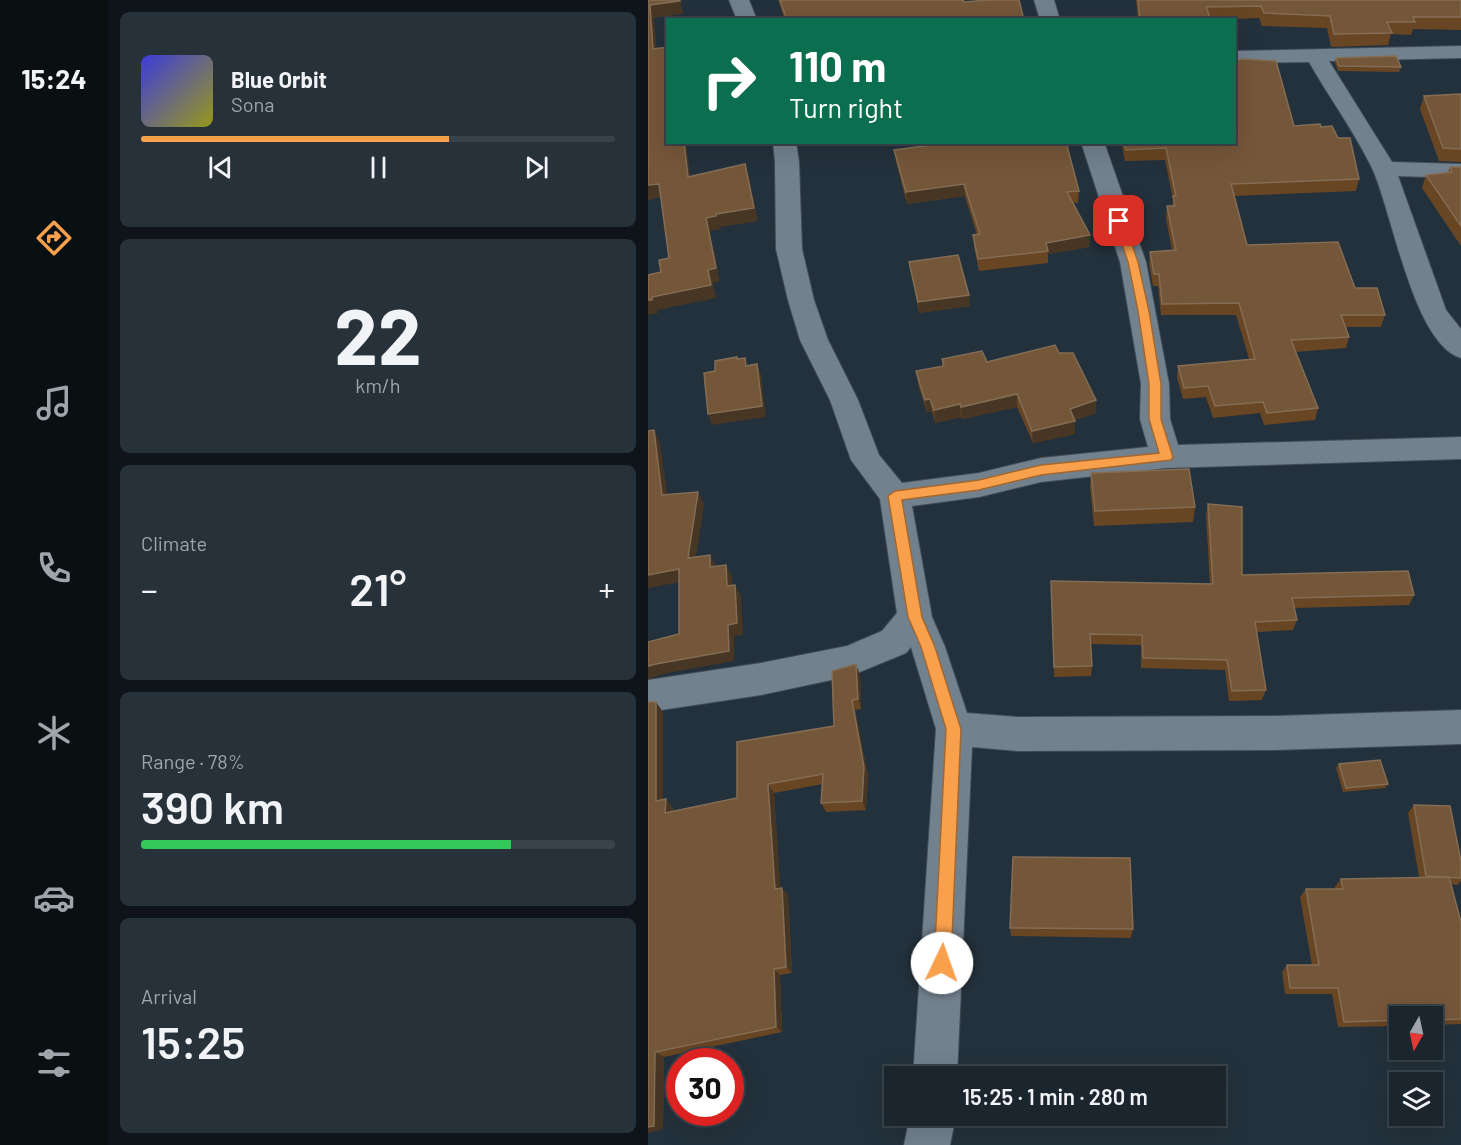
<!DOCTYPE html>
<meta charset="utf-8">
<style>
:root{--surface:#1a252d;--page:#273139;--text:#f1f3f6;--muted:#9fa5aa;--line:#384249;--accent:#f9a04c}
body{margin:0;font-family:Barlow,sans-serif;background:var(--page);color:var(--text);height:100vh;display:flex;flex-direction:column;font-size:22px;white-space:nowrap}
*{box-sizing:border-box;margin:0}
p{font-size:20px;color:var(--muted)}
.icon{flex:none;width:33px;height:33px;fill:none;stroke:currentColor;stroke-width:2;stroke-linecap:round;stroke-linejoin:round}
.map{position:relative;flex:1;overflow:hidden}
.side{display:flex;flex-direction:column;gap:12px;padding:12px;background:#0e1419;width:540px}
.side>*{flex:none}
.top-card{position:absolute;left:18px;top:18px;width:570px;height:126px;border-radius:0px;box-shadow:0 6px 24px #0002,0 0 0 2px var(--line);background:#0b6e4f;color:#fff;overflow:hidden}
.needle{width:39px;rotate:189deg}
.tools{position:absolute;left:741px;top:1006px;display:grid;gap:12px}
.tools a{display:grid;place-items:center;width:54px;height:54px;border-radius:0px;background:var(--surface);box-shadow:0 6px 24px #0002,0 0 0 2px var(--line);font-size:30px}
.speed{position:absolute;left:18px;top:1048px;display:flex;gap:12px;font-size:30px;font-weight:700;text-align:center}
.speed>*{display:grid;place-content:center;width:78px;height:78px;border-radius:50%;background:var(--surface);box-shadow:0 6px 24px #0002,0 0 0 2px var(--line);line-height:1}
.speed .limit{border:9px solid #d22;background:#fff;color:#111}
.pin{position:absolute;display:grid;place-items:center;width:51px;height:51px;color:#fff;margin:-26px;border-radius:12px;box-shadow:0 3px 9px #0006}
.me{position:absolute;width:66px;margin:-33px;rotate:3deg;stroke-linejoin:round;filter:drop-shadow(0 0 4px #0008)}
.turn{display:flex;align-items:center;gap:21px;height:126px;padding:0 24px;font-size:27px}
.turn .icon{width:78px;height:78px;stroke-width:2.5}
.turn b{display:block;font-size:42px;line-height:51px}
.big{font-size:45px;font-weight:600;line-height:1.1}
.side .card{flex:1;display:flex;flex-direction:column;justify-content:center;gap:9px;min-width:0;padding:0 21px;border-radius:9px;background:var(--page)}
.side .dial{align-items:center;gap:0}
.dial b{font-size:78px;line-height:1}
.song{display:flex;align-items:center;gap:18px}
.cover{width:72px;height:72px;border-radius:9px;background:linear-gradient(135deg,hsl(240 70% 55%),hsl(60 70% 35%))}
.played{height:6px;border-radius:3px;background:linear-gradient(90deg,var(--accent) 65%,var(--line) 65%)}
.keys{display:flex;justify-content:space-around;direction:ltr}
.heat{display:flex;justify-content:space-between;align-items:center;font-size:33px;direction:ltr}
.charge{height:9px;border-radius:4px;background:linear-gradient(90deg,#34c759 78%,var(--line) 0)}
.trip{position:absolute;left:236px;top:1066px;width:342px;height:60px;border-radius:0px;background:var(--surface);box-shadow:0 6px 24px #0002,0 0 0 2px var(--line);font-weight:600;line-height:60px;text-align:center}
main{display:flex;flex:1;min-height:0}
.tabs{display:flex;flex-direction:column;width:108px;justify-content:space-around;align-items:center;background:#0a0f12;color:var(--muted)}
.tabs .icon{width:42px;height:42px}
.tabs .selected{color:var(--accent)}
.tabs b{font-size:27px;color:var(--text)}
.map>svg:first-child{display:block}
</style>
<main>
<nav class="tabs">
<b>15:24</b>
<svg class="icon selected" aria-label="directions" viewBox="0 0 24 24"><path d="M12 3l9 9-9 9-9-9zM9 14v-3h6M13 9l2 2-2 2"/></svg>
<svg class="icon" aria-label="music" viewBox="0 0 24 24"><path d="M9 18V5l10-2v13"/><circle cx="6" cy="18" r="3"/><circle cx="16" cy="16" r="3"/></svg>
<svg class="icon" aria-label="phone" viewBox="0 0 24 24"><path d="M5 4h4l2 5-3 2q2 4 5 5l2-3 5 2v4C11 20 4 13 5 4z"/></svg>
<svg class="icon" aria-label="climate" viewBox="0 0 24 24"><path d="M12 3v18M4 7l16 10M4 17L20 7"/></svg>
<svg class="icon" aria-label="car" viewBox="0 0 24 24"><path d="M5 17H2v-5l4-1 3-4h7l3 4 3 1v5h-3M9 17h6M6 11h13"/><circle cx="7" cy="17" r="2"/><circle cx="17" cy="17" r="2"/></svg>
<svg class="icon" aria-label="filters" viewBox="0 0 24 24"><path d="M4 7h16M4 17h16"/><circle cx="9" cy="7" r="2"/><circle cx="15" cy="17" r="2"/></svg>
</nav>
<section class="side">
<div class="card">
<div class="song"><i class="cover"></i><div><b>Blue Orbit</b><p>Sona</p></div></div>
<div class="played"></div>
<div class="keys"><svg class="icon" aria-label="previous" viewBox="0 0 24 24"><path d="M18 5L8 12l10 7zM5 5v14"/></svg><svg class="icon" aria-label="pause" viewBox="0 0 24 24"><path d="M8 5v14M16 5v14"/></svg><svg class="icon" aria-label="next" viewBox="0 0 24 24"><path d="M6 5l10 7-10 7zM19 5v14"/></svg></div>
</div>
<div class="card dial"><b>22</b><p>km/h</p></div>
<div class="card"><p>Climate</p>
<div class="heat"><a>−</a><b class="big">21°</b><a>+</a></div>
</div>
<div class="card"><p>Range · 78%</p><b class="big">390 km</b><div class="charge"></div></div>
<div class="card"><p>Arrival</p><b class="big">15:25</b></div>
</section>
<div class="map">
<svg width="813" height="1145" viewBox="0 0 813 1145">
<rect width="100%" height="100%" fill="#23313c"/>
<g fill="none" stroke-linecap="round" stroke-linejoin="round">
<g stroke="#424d57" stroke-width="2">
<g id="minor">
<polygon points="81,0 101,0 109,20 89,20"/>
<polygon points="386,0 406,0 412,20 392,20"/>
<path d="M 813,46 L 813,58 L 681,61 L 744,162 L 813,164 L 813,178 L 750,176 L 798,310 L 813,329 L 813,358 C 765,344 744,210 724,168 C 706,131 681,97 661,62 L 586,63 L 586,51 Z"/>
<polygon points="125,142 148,142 151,162 154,249 166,300 180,340 210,400 231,455 254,483 331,473 393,458 500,447 492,419 493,384 472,262 433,142 456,142 498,262 521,384 522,419 530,445 813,437 813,459 518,468 393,482 331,497 264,506 284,617 297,647 319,713 370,717 627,716 813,710 813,744 627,750 370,751 324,747 309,1077 265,1077 288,729 263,647 258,653 202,676 113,695 0,712 0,680 113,663 199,646 234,631 249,613 232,499 203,460 182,400 152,340 140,300 128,249 127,162"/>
<polygon points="262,1116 308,1116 302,1145 256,1145"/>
</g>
</g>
<use href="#minor" fill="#72818e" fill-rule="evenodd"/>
</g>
<g fill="#684523">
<polygon points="130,0 315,0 316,2 376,20 137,20"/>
<polygon points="488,0 813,0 813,30 765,29 763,35 743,34 740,45 683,47 679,28 614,26 611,18 563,20 490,20"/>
<polygon points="688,58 753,67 751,72 690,71 687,63"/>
<polygon points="813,94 813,162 791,161 772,109 776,96"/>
<polygon points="646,126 711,179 708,191 586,196 599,245 707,288 737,315 733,327 698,327 701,337 698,348 647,352 670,408 667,420 616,425 612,413 565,418 558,397 535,399 529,377 530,366 601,359 588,315 513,315 510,286 505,286 501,264 502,252 524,250 518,218 519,206 524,206 525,199 517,160 477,161 473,142 586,142"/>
<polygon points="246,150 431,191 430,203 425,203 442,235 441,247 400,254 400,263 331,271 326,247 325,235 329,235 317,196 259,204 248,161"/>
<polygon points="802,167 813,167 813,246 774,188 778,175 800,173"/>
<polygon points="261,262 322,306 271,313"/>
<polygon points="411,353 448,413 427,420 427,434 385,443 369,407 314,419 313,417 287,423 284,411 279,412 270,384 268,371 294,366 294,359 339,362"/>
<polygon points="443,473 547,507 545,522 446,526 442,488"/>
<polygon points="560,504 594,575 766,595 761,605 646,608 649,620 645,630 609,632 618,690 614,700 581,701 577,670 493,668 493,645 442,644 444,666 443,676 406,677 403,581 562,584 558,515"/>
<polygon points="212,675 213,709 207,710 220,776 218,810 178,812 173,803 175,784 126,793 132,888 140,895 144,973 132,975 134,1032 16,1057 15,1129 0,1133 15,712 15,799 25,808 25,811 89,798 186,726"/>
<polygon points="691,764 740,784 737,788 695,792 688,768"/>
<polygon points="766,805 813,861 813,881 809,885 803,884 813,922 813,1024 784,1025 784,1017 752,1017 752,1026 690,1027 684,994 637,994 634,972 639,965 664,965 652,897 658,889 687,889 687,887 693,879 771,877 760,813"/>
<polygon points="362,928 485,929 483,938 363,936"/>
</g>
<g fill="#473624">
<polygon points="32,0 35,14 6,18 10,62 5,49 2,5"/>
<polygon points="36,142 38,142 44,190 40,177"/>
<polygon points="97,164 101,177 110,221 72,227 73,229 62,231 72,281 65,283 68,298 9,310 10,313 0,315 0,300 4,297 60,270 58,218 68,214"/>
<polygon points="11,184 15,197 0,200 0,185"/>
<polygon points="316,184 317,196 259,204 258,192"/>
<polygon points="442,235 441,247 400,254 398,243"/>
<polygon points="321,295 322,306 271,313 270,302"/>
<polygon points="109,364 113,375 118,417 64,425 60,414"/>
<polygon points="369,394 369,407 314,419 313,407"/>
<polygon points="282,399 284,411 279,412 277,400"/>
<polygon points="448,400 448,413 423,422 427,421 427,434 385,443 384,431 422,409"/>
<polygon points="312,404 313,417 287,423 286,410"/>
<polygon points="6,430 12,443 21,507 14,495"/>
<polygon points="50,492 56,504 46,570 40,558"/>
<polygon points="62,555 68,566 62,567"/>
<polygon points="78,565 84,577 84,597 79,586"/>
<polygon points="31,569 38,581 0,588 0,575"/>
<polygon points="87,585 93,596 95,635 86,636 86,661 15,674 0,679 0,666 80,625"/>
<polygon points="208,664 212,675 213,709 210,699"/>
<polygon points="204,700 207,710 220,776 218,810 214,801"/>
<polygon points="8,702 15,712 15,810 8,801"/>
<polygon points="120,784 126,793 133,897 127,889"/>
<polygon points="18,799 25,808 25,822 17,813"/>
<polygon points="134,888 140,895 144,973 138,967"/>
<polygon points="126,969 132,975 134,1032 128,1027"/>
<polygon points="7,1052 16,1057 15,1129 0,1133"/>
</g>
<g fill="#745639" stroke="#846d55" stroke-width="1.5">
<polygon points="0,0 31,0 32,1 2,5 5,49 20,47 20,142 36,142 40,177 97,164 106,208 68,214 68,216 58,218 68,268 60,270 63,285 4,297 4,300 0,300 0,275 13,272 11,260 21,258 11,184 0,185"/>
<polygon points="132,0 315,0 316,2 340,0 371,0 376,20 139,20"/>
<polygon points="490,0 813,0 813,17 765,17 767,22 739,22 744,33 686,34 682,16 616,13 613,6 558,7 563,20 492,20"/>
<polygon points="748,56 753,67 691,66 688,58"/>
<polygon points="596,59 628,61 646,126 672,124 673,127 684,126 690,138 702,138 711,179 583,184 599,245 690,242 707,288 729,288 737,315 693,315 701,337 643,340 670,408 619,413 615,402 567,406 560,386 536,388 530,366 607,359 591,303 514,304 511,274 506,274 502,252 528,250 519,206 527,206 525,196 528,196 518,148 478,150 476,142 586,142 586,60"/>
<polygon points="813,94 813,149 795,148 776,96"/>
<polygon points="308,142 418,142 431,191 419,192 442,235 398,243 400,251 330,259 325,235 332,234 316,184 258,192 246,150"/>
<polygon points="802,167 813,167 813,226 778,175 804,172"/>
<polygon points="310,255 321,295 270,302 261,262"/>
<polygon points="407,345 411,353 425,353 448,400 422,409 427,421 384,431 369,394 313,407 312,404 286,410 282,399 277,400 268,371 296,366 294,359 334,351 339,362"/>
<polygon points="89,357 89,359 97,358 98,366 109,364 114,406 60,414 56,373 67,371 67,361"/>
<polygon points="6,430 14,495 50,492 40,558 62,555 62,567 78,565 79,586 87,585 89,623 80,625 81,651 8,664 0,666 0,642 31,634 31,569 0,575 0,431"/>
<polygon points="541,469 547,507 447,511 443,473"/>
<polygon points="560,504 594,507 594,575 760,571 766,595 644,598 649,620 607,622 618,690 584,691 579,660 495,658 494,635 442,634 444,666 406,667 403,581 565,584"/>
<polygon points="208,664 210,699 204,700 216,767 214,801 173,803 175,774 120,784 127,889 134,888 138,967 126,969 128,1027 7,1052 6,1126 0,1127 0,702 8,702 8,801 18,799 17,813 89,798 89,742 186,726 184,671"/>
<polygon points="732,760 740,784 698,788 691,764"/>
<polygon points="766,805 802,806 813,861 813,878 778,876"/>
<polygon points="365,857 482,858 485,929 362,928"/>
<polygon points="801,877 813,922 813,1019 784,1020 784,1017 752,1017 752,1020 696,1022 690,988 642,988 639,965 671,965 658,889 695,889 693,879"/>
</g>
<polygon fill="#f9a04c" stroke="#a26831" stroke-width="1.5" points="467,218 476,221 490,262 501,311 513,384 513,419 525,457 523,460 393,475 331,490 254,500 274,617 287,647 313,729 303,963 300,969 294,972 288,969 286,963 298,729 273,647 260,617 240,496 247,491 331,480 393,465 511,453 501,419 501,384 490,311 480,262 466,221"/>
</svg>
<div class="tools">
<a><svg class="needle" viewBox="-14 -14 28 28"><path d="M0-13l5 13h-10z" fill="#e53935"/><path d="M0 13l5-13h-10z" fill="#9fa5aa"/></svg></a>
<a><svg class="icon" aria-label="layers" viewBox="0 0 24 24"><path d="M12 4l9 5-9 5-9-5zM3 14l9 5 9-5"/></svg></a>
</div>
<div class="speed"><div class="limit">30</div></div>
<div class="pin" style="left:471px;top:221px;background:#d93025"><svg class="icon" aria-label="arrive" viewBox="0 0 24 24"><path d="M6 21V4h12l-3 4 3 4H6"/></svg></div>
<svg class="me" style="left:294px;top:963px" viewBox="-20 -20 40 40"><circle r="19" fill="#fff"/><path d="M0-13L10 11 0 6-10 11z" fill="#f9a04c"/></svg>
<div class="trip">15:25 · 1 min · 280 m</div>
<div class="top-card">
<div class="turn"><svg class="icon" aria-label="right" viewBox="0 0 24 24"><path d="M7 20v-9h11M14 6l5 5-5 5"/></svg><div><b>110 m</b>Turn right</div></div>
</div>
</div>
</main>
